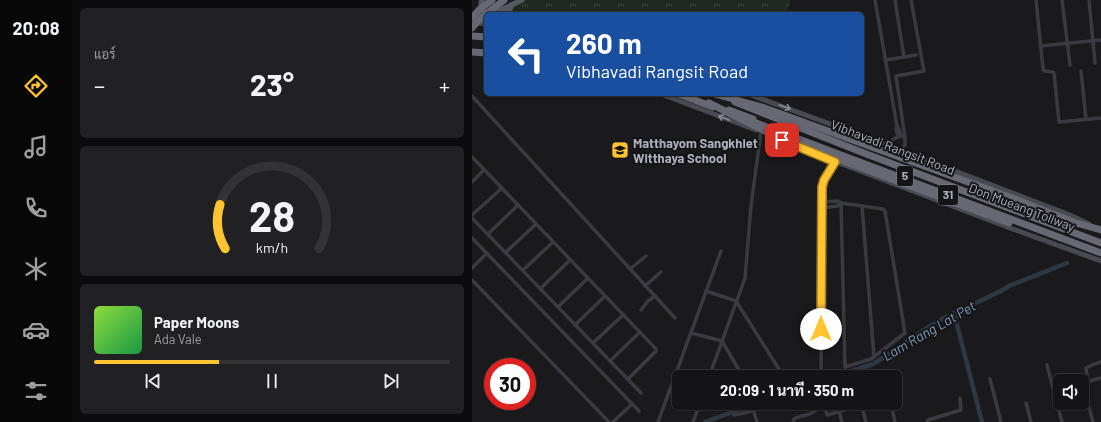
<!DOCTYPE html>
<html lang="th">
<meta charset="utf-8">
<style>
:root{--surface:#141315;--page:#212022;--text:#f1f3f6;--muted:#9d9ea0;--line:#333234;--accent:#ffc42f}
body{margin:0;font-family:Barlow,Sarabun,sans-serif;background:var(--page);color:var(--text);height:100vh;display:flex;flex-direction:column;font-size:15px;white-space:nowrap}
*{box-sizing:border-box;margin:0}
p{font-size:13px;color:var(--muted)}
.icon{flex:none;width:22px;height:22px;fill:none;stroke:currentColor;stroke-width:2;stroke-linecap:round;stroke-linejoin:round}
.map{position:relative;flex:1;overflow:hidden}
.side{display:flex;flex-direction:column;gap:8px;padding:8px;background:#0b0a0c;width:400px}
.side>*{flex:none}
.guide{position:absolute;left:12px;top:12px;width:380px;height:84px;border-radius:6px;box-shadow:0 1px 3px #0004,0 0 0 1px var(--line);background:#1a4fa0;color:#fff;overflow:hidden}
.controls{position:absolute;left:581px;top:374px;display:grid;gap:8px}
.controls a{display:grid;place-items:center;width:36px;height:36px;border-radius:6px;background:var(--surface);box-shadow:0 1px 3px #0004,0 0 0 1px var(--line);font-size:20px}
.speed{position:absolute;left:12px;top:358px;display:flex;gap:8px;font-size:20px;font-weight:700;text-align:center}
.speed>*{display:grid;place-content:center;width:52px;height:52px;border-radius:50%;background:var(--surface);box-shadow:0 1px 3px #0004,0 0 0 1px var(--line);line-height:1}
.speed .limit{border:6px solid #d22;background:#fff;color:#111}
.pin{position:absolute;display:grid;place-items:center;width:34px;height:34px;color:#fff;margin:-17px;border-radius:8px;box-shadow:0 2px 6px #0006}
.me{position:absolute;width:44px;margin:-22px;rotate:0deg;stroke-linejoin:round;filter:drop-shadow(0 0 3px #0008)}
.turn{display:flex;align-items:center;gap:14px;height:84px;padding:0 16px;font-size:18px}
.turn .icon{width:52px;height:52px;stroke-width:2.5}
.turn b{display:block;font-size:28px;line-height:34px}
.big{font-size:30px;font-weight:700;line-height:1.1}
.side .card{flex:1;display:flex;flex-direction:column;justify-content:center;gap:6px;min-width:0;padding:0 14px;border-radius:6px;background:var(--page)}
.side .dial{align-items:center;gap:0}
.dial svg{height:104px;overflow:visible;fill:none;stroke:var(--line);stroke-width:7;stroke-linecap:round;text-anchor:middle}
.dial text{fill:var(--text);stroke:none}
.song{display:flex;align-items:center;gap:12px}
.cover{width:48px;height:48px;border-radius:6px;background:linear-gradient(135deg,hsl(90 70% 55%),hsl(140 70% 35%))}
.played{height:4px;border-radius:2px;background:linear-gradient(90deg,var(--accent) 35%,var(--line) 35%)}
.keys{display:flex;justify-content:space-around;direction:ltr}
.heat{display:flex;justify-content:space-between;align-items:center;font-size:22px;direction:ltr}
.trip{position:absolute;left:200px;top:370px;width:230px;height:40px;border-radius:6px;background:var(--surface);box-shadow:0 1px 3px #0004,0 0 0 1px var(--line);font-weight:700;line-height:40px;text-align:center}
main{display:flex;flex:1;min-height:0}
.menu{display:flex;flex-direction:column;width:72px;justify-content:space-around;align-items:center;background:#080808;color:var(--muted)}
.menu .icon{width:28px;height:28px}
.menu .active{color:var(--accent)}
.menu b{font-size:18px;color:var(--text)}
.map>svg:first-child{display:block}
</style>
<main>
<nav class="menu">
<b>20:08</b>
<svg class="icon active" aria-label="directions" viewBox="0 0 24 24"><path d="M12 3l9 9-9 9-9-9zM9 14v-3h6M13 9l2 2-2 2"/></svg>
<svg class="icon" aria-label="music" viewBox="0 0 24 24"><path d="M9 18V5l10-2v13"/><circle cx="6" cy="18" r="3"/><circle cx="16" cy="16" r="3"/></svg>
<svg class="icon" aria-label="phone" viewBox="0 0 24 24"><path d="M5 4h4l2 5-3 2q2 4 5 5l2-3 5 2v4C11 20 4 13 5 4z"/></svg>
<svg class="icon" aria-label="climate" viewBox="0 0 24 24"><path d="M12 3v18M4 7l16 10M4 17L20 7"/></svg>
<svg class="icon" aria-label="car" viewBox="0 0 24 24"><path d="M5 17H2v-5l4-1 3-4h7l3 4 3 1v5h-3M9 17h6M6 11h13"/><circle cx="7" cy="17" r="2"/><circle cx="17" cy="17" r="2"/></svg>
<svg class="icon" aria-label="filters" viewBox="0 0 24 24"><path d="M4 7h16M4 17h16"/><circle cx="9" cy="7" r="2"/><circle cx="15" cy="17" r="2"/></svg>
</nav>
<section class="side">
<div class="card"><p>แอร์</p>
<div class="heat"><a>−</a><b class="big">23°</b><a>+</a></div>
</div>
<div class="card dial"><svg viewBox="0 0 100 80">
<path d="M14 69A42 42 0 1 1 86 69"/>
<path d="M14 69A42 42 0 0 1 10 35" stroke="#ffc42f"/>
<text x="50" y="56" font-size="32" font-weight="700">28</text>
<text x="50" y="72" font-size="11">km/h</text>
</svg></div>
<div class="card">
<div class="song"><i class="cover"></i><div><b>Paper Moons</b><p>Ada Vale</p></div></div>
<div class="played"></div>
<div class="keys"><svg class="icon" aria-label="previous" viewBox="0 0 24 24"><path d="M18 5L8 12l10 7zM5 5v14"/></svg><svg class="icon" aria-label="pause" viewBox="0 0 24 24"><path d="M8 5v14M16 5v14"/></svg><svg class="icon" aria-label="next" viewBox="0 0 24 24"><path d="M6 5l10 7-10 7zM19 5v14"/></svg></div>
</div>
</section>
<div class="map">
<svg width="629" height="422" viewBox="0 0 629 422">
<defs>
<pattern id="grass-tufts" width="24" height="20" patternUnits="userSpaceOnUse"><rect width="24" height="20" fill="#1f2821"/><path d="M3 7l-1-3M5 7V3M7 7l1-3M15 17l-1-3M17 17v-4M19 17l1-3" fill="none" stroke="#3d453f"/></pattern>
</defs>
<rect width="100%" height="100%" fill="#1a191c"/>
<polygon fill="url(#grass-tufts)" points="53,0 319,0 314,14 35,14 44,3"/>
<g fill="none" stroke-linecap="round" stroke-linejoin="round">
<g stroke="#2e3842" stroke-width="4.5">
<polyline points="482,313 510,422"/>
<polyline points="362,377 401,364 417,354 455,328 472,318 529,291 537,286 595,263"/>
<polyline points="233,422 285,403"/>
</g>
<g stroke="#3a3b42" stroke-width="3.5">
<polyline points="403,0 425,126"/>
<polyline points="564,0 571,69 572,71 581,72 582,73 587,122 629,118"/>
<polyline points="590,0 598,65"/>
<polyline points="617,0 623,63"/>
<polyline points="569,46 629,40"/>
<polyline points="432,57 444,55"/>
<polyline points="414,60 432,57 423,0"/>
<polyline points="609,71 614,119"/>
<polyline points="0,96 203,318"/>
<polyline points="426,137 424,129 425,126 427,129 429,136"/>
<polyline points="433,138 424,76 452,71 439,0"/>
<polyline points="415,145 423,138 429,136 433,138 433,144 430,151"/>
<polyline points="0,157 184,349 184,351 156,379"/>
<polyline points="0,182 12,170"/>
<polyline points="349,202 366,201 369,203 365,206 349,208"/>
<polygon points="369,203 411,209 413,211 433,333 399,359 373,367"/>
<polyline points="390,206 402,357"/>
<polyline points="0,215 30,188"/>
<polyline points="0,218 169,393"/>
<polyline points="16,234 46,205"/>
<polyline points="0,238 167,411"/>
<polyline points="34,252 64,224"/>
<polyline points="0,268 15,253"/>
<polyline points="158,269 174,256"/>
<polyline points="51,270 81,242"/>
<polyline points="0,280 137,422"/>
<polyline points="173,286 189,272"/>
<polyline points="68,289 98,260"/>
<polyline points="234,291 264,301 312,377"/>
<polyline points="86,307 116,278"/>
<polyline points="169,310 176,301 183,296"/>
<polyline points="103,325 133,296"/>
<polyline points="219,333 250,341 271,377"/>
<polyline points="121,343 151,315"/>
<polyline points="138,361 168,332"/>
<polyline points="575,365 590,422"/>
<polyline points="237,377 273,278 279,206 289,131"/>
<polyline points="297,377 309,373"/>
<polyline points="349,377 350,187 352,180 363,162"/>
<polyline points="388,377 408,371 411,371 413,377"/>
<polyline points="518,379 529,422"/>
<polyline points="616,382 614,368 620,365 629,362"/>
<polyline points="610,383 629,378"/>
<polyline points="612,389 621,422"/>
<polyline points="197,391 207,394"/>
<polyline points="352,403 355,415 390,405"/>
<polyline points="389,403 394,422"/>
<polyline points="419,403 423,422"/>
<polyline points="554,403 559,422"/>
<polyline points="367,411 370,422"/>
<polyline points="262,415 281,411 282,412 285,422"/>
<polyline points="141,422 160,404"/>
<polyline points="186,422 249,251"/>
<polyline points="221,422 228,403"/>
<path d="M 321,422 L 322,419 C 328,415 337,416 343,411 L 344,408 L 343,403"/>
<polyline points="455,422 456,420 489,410 488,398"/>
</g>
<g stroke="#484a52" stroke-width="5">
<polyline points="0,22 14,24"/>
<polyline points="189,94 284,130"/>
<polyline points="276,94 402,140 598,215 617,224"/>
<polyline points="354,158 538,228 629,261"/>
</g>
<g stroke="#565861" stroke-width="5.5">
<path d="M 10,0 C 3,27 40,4 50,0"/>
<polyline points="35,14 40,5"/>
</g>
<g stroke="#666973" stroke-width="7">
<polyline points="0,36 14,37"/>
<polyline points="0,52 14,53"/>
<polyline points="207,94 241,107"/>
<polyline points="263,102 397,155 629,243"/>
<polyline points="257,110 281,119"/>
<polyline points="276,120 629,253"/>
<polyline points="521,197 569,215"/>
<polyline points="540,198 604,223 629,230"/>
</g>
<g stroke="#666973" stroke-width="7">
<polyline points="0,18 7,10 20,0"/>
<polyline points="0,28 9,18 32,0"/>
<polyline points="243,94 290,107 540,198"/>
<polyline points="237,103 299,134 537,223"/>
</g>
</g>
<defs><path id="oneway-shaft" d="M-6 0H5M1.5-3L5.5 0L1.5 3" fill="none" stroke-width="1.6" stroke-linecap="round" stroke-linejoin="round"/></defs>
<g stroke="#888c98">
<use href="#oneway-shaft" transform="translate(313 107) rotate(20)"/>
<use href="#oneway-shaft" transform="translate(252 118) rotate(-159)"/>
</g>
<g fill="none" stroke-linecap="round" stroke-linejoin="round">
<g stroke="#a67f1f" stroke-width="10">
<polyline id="route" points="310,140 363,162 352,180 350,187 349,329"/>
</g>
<use href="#route" stroke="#ffc42f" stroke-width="7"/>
</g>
<defs>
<g id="school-square" transform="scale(0.9)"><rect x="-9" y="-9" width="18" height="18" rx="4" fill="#ffc42f" stroke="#151417"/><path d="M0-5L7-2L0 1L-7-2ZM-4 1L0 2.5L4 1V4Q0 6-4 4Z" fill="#111"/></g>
</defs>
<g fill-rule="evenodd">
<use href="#school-square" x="148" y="150"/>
</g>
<g text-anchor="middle" stroke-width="4" stroke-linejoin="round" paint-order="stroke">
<g fill="#151417" stroke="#7e818b" stroke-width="1">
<rect x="425" y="166" width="16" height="20" rx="3"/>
<rect x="466" y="185" width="20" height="20" rx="3"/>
</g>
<g font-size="12" font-weight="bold" fill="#abb0bd">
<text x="433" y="180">5</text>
<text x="476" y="199">31</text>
</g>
<g font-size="13" font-weight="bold" fill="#abb0bd" stroke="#151417" text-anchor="start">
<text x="161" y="148">Matthayom Sangkhiet<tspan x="161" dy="15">Witthaya School</tspan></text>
</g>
<g font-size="13" fill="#abb0bd" stroke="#151417">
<text transform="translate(421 147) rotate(21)" y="5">Vibhavadi Rangsit Road</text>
<text transform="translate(550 207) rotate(21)" y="5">Don Mueang Tollway</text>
</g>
<g font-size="14" font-style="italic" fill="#809cba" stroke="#151417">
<text transform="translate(457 331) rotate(-30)" y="5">Lam Rang Lat Pet</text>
</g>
</g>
</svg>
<div class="controls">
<a><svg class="icon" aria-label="sound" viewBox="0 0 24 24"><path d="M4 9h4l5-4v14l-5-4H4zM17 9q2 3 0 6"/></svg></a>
</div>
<div class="speed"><div class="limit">30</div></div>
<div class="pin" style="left:310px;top:140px;background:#d93025"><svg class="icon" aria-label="arrive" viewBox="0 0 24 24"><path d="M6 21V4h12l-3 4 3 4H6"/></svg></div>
<svg class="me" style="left:349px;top:329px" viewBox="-20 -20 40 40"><circle r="19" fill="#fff"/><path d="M0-13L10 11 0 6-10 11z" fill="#ffc42f"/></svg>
<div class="trip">20:09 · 1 นาที · 350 m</div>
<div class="guide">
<div class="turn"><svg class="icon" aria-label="left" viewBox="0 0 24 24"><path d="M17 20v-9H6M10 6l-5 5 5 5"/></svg><div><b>260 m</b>Vibhavadi Rangsit Road</div></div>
</div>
</div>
</main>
